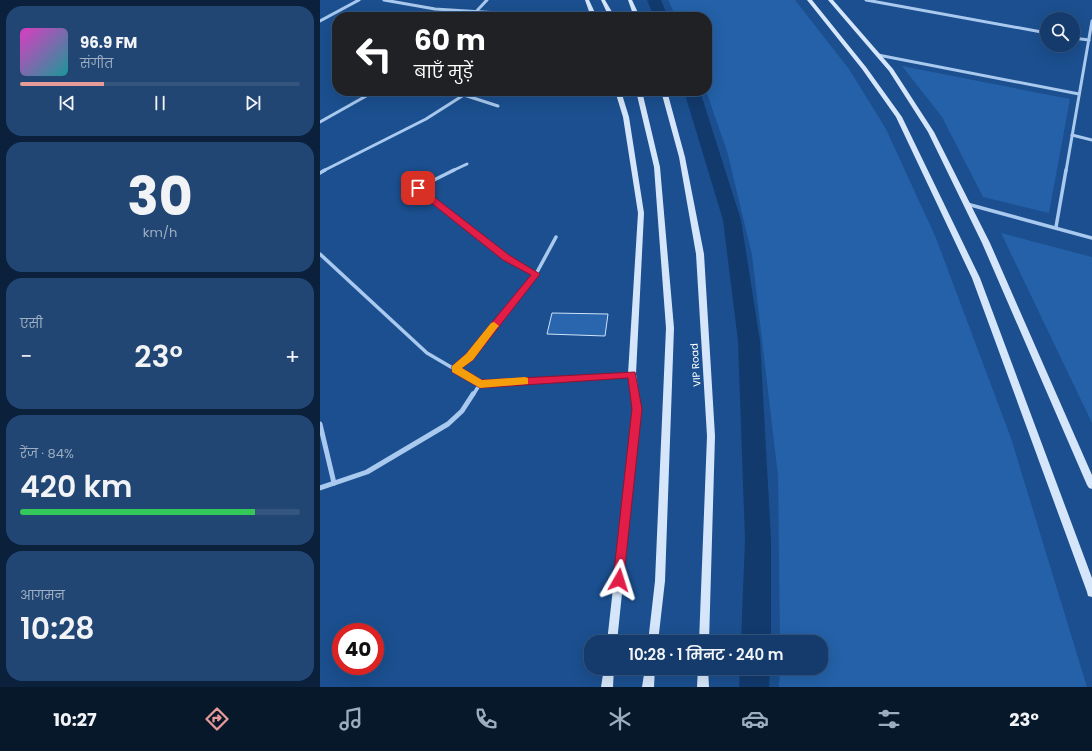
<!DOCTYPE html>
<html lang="hi">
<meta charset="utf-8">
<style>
:root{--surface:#143b6b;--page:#214673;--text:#f1f3f6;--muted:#9dadc1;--line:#33557e;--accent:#e69b98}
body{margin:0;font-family:Poppins,"Noto Sans Devanagari",sans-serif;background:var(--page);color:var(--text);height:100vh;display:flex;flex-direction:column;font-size:15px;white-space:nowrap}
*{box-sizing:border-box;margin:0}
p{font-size:13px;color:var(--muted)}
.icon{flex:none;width:22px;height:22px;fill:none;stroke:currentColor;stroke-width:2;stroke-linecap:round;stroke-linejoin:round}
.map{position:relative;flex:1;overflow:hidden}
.details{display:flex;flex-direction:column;gap:6px;padding:6px;background:#0b203b;width:320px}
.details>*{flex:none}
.top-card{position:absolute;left:12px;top:12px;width:380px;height:84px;border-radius:16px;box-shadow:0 4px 16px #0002,0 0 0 1px var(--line);background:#202124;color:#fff;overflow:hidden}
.controls{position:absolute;left:720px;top:12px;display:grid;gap:8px}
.controls a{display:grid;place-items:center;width:40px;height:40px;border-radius:50%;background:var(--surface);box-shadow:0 4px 16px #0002,0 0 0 1px var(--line);font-size:20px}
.speed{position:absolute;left:12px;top:623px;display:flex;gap:8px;font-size:20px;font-weight:700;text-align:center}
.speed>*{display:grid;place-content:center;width:52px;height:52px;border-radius:50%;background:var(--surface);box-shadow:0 4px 16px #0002,0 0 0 1px var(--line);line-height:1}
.speed .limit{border:6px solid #d22;background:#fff;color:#111}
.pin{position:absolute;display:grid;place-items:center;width:34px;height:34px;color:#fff;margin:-17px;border-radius:8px;box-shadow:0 2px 6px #0006}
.me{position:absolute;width:44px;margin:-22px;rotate:6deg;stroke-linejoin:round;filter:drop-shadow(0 0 3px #0008)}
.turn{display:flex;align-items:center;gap:14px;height:84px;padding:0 16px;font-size:18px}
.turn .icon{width:52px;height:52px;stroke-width:2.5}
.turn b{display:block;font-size:28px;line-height:34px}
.big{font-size:30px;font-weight:600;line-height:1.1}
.details .widget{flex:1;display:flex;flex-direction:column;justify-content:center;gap:6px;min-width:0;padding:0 14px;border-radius:16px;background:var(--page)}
.details .dial{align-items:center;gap:0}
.dial b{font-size:52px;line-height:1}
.song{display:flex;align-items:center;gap:12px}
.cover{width:48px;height:48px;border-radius:6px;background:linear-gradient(135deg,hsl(310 70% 55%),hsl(180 70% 35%))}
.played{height:4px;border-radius:2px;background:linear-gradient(90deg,var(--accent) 30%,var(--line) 30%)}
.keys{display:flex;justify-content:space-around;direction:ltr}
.heat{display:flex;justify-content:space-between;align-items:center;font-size:22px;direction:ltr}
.charge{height:6px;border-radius:3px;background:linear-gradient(90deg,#34c759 84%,var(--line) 0)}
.trip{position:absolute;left:264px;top:635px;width:244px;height:40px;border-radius:16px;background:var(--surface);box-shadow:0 4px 16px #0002,0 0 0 1px var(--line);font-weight:600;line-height:40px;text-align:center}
.menu{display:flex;height:64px;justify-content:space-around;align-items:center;background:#08182b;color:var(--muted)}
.menu .icon{width:28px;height:28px}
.menu .current{color:var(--accent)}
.menu b{font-size:18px;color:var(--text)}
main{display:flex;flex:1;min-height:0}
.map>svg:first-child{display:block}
</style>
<main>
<section class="details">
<div class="widget">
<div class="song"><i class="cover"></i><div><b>96.9 FM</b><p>संगीत</p></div></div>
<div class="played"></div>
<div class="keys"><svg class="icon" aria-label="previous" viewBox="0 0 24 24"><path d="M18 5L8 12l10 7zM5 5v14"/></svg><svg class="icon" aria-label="pause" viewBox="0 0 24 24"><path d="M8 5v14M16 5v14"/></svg><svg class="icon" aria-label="next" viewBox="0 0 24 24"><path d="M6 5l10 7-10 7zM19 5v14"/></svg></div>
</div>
<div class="widget dial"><b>30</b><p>km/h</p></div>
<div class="widget"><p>एसी</p>
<div class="heat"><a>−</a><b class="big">23°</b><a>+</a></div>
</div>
<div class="widget"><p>रेंज · 84%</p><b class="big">420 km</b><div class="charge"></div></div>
<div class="widget"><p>आगमन</p><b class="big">10:28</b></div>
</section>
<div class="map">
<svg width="772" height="687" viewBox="0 0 772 687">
<rect width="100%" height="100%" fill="#1b4f8f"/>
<g fill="#2461a8">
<polygon points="348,0 475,0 529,69 566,129 616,238 691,438 767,687 459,687 460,668 501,668 501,642 460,642 458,476 432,255 407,151 386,91 387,17 356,17"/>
<polygon points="582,66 750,99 729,213 663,197 622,117"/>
<polygon points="681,233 772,257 772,423"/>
</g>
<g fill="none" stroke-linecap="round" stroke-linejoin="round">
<g fill="#123a6d" fill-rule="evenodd">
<polygon points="327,0 341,0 348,17 334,17"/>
<polygon points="364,91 380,91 421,220 440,341 451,539 451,642 421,642 425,539 418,341 403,220"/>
<polygon points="420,668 450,668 449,687 419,687"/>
</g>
</g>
<polygon fill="#2a66ad" stroke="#cfe3fa" points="232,313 288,314 285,336 227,334"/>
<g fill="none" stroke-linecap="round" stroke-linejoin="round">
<g stroke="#a9c9ee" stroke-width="3">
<polyline points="64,0 115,9 211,15 274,16"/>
<polyline points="546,0 727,33"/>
<polyline points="151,17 167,0"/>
<polyline points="0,21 39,0"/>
<polyline points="753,38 769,40"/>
<polyline points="558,55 759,94"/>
<polyline points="144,95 178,106"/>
<polyline points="0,122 55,91"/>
<polyline points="752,135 772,140"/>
<polyline points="3,171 106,119 150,91"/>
<polyline points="132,171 147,164"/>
<polyline points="746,171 772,21"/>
</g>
<g stroke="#a9c9ee" stroke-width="3.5">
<polyline points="134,170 98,188 186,258 216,274"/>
<polyline points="0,173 5,170"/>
<polyline points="647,204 772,238"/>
<polyline points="736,227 746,170"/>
<polyline points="0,254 107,353 160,384 312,374"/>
<polyline points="135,369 149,357 216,274 236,237"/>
<polyline points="153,395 160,384"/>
</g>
<g stroke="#a9c9ee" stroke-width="5">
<polyline points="0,424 14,483"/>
<polyline points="0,488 47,472 128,424 142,411 153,394"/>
</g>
<g fill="#d6e6fa" fill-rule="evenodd">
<polygon points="265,0 269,0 277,17 271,17"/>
<polygon points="281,0 285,0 295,17 289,17"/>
<polygon points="308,0 312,0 320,17 314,17"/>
<polygon points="487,0 492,0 546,67 582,117 660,278 772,578 772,597 768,596 767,592 652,278 576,117 542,69"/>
<polygon points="508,0 513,0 573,69 614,132 670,243 772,475 772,489 769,488 767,485 662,243 608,132 569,71"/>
<polygon points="295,91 301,91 309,117 324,213 316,374 321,409 297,642 287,642 313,409 308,374 318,213 303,117"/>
<polygon points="316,91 322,91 340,167 354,328 345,581 338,642 328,642 335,581 346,328 334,167"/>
<polygon points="341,91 347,91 365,157 384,254 395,436 389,642 379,642 387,436 376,254 359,157"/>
<polygon points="284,668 294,668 293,687 281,687"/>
<polygon points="325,668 335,668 334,687 322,687"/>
<polygon points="378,668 388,668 389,687 377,687"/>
</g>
</g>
<polygon fill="#e11d48" stroke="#92132f" points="95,186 100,186 189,255 220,274 153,360 142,368 162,380 315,372 322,409 303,584 299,586 295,584 293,580 312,409 308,378 160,388 132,372 132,366 146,354 211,275 183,260 95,190"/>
<polygon fill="#f59e0b" points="174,322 179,326 177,328 153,360 142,368 162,380 205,377 208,378 208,384 160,388 132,372 132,366 146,354 171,323"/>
<g text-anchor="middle" stroke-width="4" stroke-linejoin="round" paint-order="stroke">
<g font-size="10" fill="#fff" stroke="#1b4f8f">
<text transform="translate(375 365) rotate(-94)" y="4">VIP Road</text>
</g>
</g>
</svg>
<div class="controls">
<a><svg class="icon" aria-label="search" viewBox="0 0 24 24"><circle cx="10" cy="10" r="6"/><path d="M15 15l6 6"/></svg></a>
</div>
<div class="speed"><div class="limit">40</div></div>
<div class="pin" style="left:98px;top:188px;background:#d93025"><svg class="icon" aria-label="arrive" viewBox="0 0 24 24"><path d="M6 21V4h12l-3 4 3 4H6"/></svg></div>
<svg class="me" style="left:299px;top:580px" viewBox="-20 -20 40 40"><path d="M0-17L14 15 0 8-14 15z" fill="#e11d48" stroke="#fff" stroke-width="4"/></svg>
<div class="trip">10:28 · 1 मिनट · 240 m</div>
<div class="top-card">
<div class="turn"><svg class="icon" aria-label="left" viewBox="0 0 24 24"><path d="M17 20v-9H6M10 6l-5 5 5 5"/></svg><div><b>60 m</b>बाएँ मुड़ें</div></div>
</div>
</div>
</main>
<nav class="menu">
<b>10:27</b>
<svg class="icon current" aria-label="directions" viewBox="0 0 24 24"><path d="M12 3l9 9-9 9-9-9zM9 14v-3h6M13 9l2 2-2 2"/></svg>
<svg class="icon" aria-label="music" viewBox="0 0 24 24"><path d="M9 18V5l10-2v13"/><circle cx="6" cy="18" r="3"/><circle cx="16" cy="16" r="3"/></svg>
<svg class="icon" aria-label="phone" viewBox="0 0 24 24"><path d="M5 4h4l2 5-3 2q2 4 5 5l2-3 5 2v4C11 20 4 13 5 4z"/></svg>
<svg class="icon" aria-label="climate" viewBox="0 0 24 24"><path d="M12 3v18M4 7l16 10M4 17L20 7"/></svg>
<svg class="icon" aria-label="car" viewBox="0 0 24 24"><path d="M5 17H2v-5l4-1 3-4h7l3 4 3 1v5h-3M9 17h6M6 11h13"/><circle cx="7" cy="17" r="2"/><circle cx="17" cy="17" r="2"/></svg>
<svg class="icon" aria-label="filters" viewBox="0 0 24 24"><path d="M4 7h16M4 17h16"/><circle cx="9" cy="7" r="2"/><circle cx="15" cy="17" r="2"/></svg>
<b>23°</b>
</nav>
